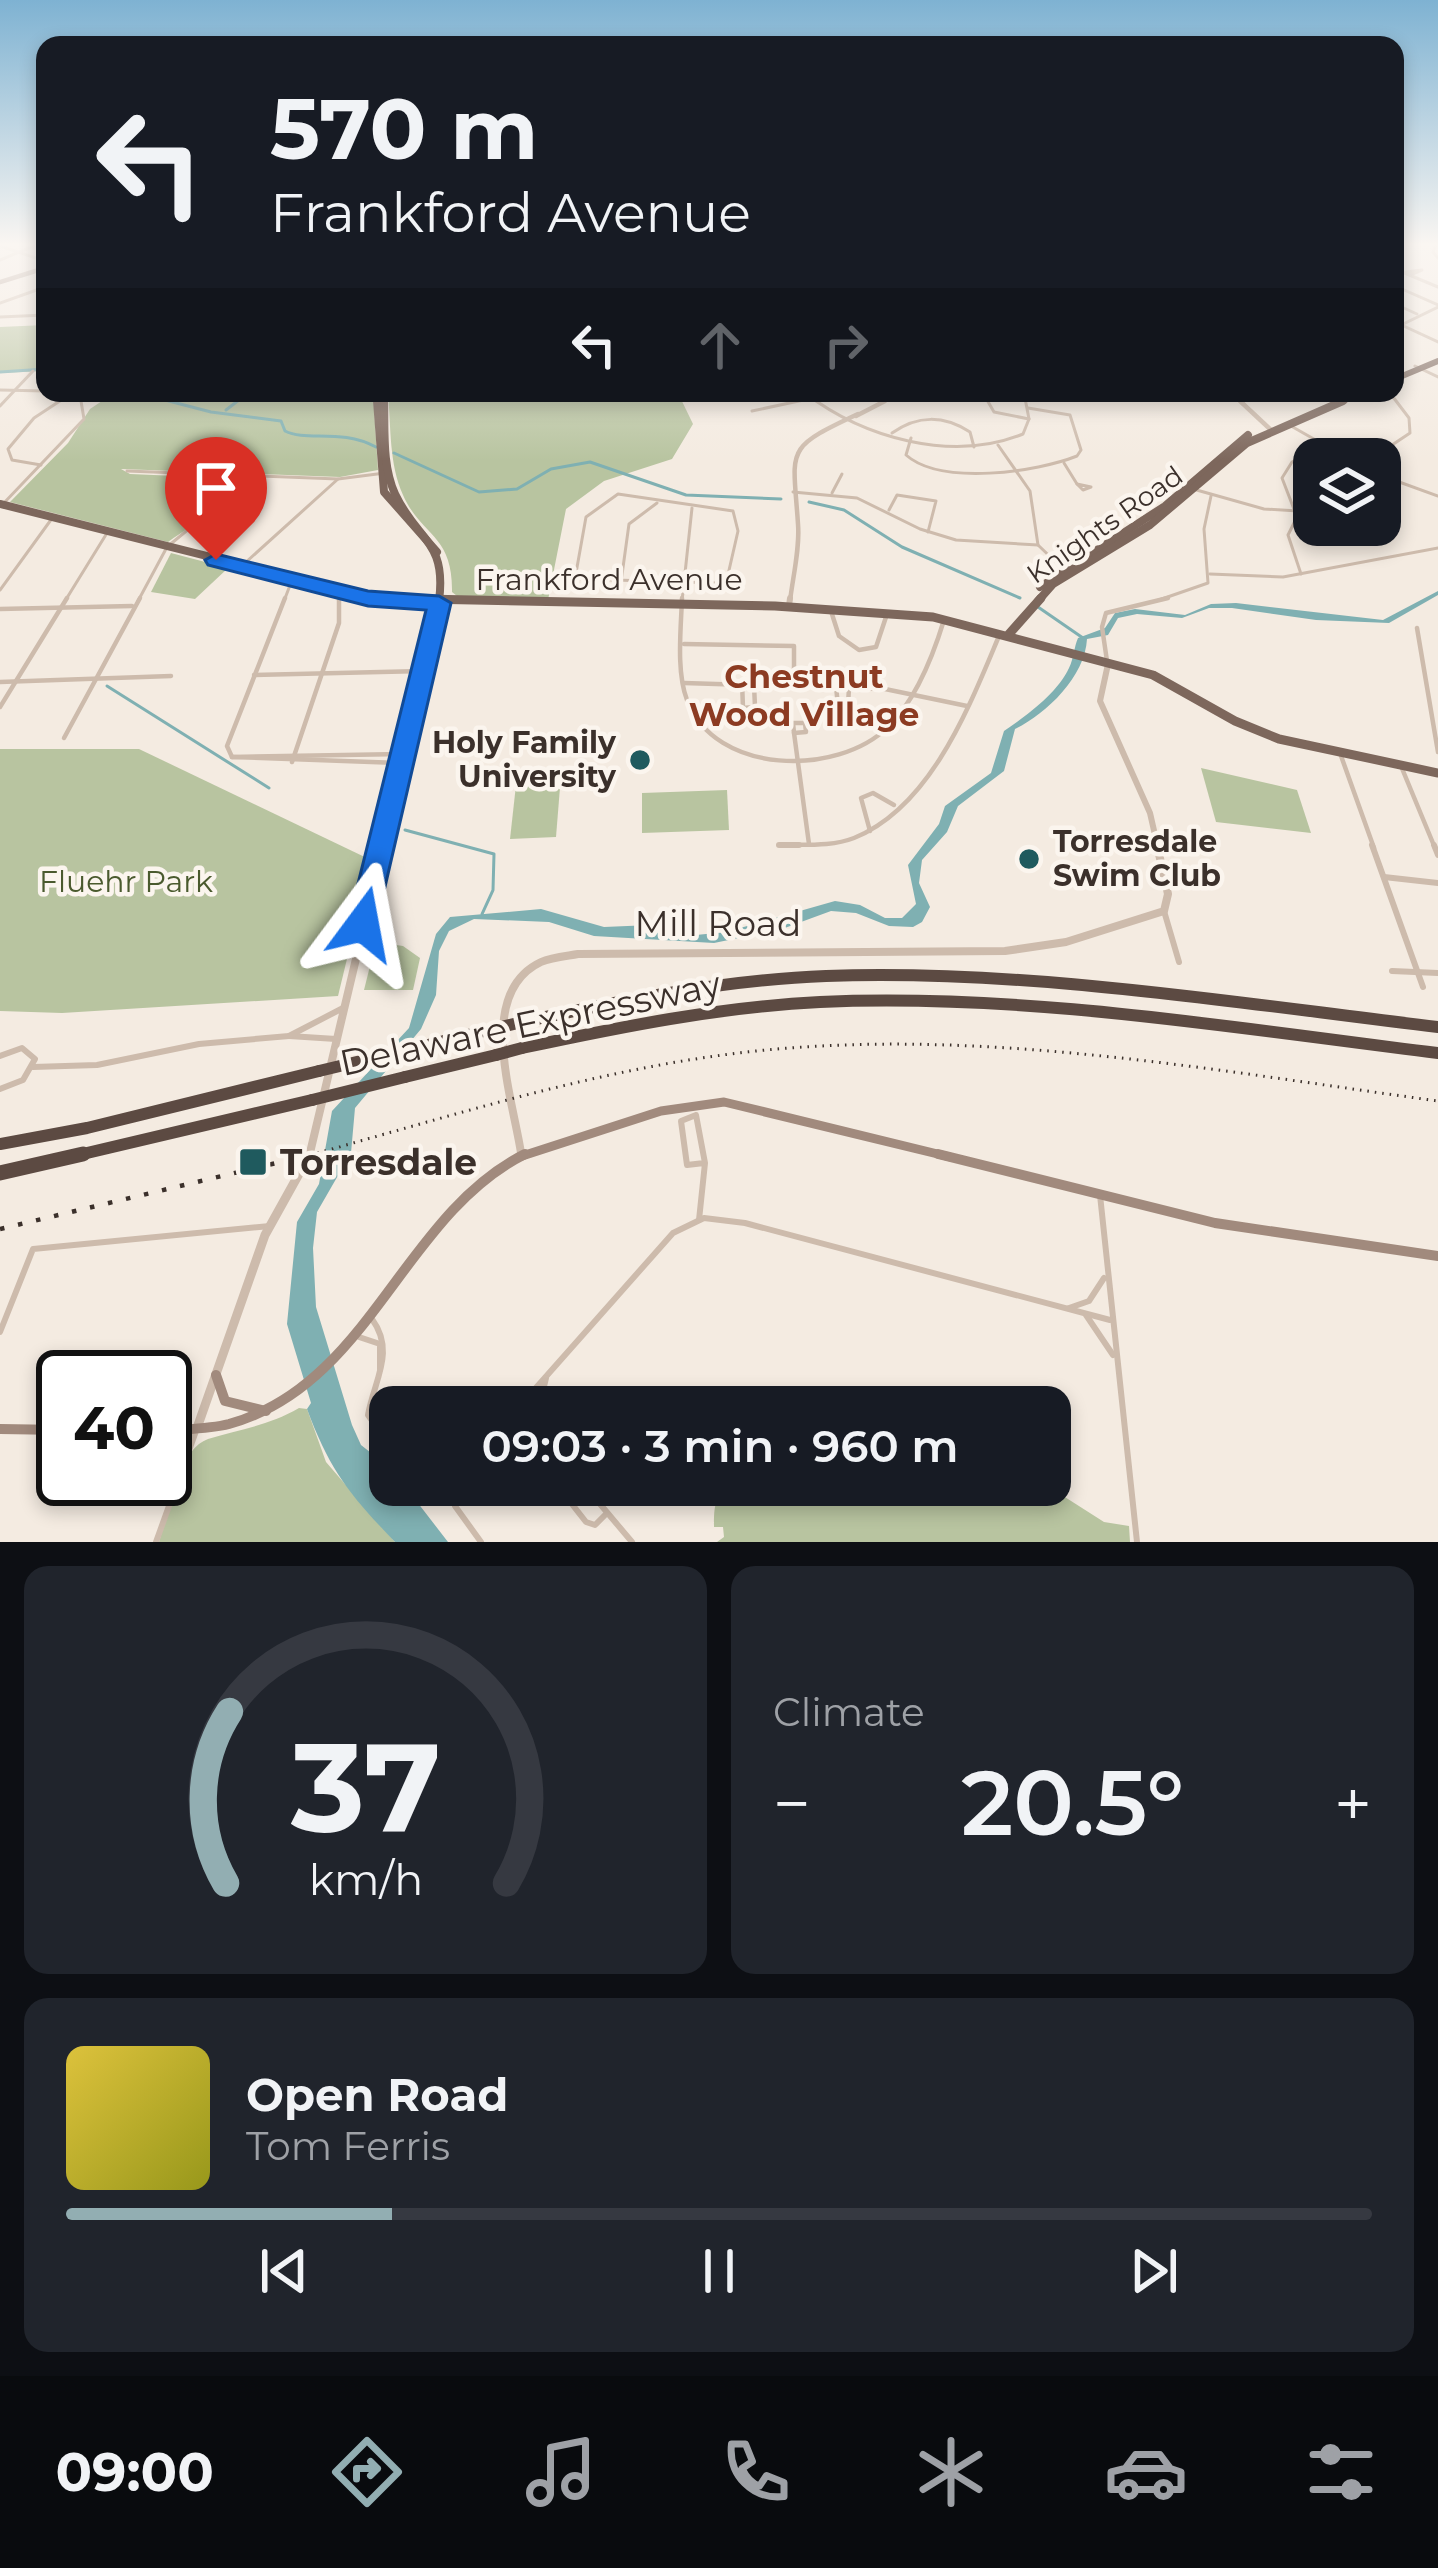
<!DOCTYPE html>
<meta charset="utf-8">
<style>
:root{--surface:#171b24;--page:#20242c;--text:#f1f3f6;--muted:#9ea1a6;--line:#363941;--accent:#92aeb2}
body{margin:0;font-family:Montserrat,sans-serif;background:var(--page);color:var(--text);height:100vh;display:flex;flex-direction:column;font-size:45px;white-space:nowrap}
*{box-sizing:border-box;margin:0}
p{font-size:39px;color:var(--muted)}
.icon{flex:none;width:66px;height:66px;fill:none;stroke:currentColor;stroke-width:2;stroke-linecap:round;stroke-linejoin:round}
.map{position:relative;height:1542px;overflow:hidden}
.sheet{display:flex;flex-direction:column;gap:24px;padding:24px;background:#0d0f14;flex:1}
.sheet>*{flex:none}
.banner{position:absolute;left:36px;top:36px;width:1368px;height:366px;border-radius:24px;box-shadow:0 6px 18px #0003;background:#171b24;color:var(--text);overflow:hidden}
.tools{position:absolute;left:1293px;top:438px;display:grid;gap:24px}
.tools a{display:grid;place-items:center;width:108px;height:108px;border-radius:24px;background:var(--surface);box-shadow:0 6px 18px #0003;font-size:60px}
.speed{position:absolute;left:36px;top:1350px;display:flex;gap:24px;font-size:60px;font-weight:700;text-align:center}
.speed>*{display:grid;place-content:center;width:156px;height:156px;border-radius:50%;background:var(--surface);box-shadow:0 6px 18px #0003;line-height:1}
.speed .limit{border:6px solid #111;border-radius:18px;background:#fff;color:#111}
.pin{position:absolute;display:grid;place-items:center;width:102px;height:102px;color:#fff;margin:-123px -51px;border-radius:50% 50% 50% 0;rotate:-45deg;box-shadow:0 0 12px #0007}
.pin .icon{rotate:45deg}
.me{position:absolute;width:132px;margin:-66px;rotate:13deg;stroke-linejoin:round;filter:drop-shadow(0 0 9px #0008)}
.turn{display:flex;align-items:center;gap:42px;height:252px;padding:0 36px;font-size:54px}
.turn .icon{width:156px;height:156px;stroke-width:2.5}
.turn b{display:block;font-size:84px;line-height:102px}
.lanes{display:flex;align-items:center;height:114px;padding:0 36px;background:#0003;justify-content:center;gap:60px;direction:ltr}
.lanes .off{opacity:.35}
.big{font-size:90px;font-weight:600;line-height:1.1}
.sheet .widget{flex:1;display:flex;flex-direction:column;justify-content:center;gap:18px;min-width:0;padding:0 42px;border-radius:24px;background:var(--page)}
.sheet .dial{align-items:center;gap:0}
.dial svg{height:312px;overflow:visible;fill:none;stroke:var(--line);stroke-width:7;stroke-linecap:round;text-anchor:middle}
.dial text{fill:var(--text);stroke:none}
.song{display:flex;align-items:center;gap:36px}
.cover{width:144px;height:144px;border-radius:18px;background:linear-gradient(135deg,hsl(50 70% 55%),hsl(60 70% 35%))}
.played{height:12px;border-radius:6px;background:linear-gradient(90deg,var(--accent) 25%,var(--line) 25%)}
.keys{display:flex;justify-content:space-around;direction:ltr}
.heat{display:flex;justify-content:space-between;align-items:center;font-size:66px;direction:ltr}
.sheet .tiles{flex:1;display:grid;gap:24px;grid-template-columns:1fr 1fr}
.widget:last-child{grid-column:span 2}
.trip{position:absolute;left:369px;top:1386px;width:702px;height:120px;border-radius:24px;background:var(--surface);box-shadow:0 6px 18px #0003;font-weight:600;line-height:120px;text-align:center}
.tab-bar{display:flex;height:192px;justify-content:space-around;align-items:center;background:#090b0e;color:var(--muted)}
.tab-bar .icon{width:84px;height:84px}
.tab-bar .current{color:var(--accent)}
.tab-bar b{font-size:54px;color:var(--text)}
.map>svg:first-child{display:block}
</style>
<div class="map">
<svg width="1438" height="1542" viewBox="0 0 1438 1542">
<rect width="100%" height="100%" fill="#f4ebe1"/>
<g fill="#b8c4a0">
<polygon points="45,325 45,371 0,373 0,327"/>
<path d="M 114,393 L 373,393 L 378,470 L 340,477 L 121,469 L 130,474 L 224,478 C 224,510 191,525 168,542 L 10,502 L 68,443 L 90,409 Z"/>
<path d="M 388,393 L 678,393 L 693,424 L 672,459 L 604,481 L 566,509 L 548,600 L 462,600 L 452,592 C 453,534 421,536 403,495 C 389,464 391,427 388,393 Z"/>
<polygon points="171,553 228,568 195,599 151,592"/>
<polygon points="0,749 139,749 371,860 338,996 62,1013 0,1011"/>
<polygon points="1201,768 1297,790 1311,833 1216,822"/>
<polygon points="561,775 556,837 510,839 517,776"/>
<polygon points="727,790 729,830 642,833 642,793"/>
<polygon points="376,942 403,946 420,958 413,990 364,990"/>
<path d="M 299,1408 L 307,1409 L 326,1462 L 395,1542 L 159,1542 C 168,1514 177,1450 208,1439 C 240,1429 268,1426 299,1408 Z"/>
<path d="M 732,1485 L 1046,1485 L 1104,1522 L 1129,1526 L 1130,1542 L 717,1542 L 724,1537 L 723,1527 L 714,1527 C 714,1506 714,1497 732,1485 Z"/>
</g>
<path fill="#7fb0b2" d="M 1438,591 L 1438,595 L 1389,623 L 1316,620 L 1232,608 L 1209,608 L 1182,618 L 1137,614 L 1118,618 L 1108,635 L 1087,639 C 1085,677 1046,714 1015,729 L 1004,771 L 958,806 L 947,832 L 922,860 L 919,883 L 930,907 L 922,922 L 913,927 L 889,926 L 856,913 L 831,911 L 782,929 L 714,943 L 594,936 L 549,922 L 474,919 L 449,931 L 439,951 L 436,995 L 421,1029 L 355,1108 L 351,1153 L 317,1212 L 313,1248 L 316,1307 L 352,1425 L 361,1445 L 390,1468 L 390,1485 L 404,1485 L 448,1542 L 395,1542 C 350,1495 330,1471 307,1409 L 311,1403 L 287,1324 L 297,1222 L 319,1184 L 332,1111 L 409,1028 L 436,934 L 450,917 L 541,909 L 604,927 L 651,925 L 696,935 L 726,932 L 835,901 L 860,905 L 885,918 L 902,918 L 916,904 L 908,865 L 939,824 L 945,806 L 991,773 L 1004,731 C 1028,715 1058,692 1069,668 C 1074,658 1074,647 1078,638 L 1105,628 L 1115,613 L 1135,609 L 1185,615 L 1211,604 L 1236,603 L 1383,620 Z"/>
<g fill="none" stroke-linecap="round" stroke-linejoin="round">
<g stroke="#7fb0b2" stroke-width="3">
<polyline points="0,372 45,369"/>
<path d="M 138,393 L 211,412 L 281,421 L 285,431 C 307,442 341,428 376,447"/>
<polyline points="226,410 248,393"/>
<polyline points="394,453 479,492 517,489 551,469 590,462 686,495 781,499"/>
<polyline points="809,502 844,510 902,547 1020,598"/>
<polyline points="1038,607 1083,638"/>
<polyline points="107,686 269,788"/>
<polyline points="405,830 494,854 493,890 482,914"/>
</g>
<g stroke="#cdbbac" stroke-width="3">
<polyline points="1436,245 1433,252 1438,258"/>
<polyline points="0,246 45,261"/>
<polyline points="0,260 36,245"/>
<polyline points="1395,269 1438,287"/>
<polyline points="1405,272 1422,270 1410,275"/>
<polyline points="1395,286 1438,305"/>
<polyline points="0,303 45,287"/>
<polyline points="1395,304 1417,314"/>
<polyline points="0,317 45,315"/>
<polyline points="1395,322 1438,342"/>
<polyline points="1395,328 1438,307"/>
<polyline points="1415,366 1438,377"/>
<polyline points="0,390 45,391"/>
<path d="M 805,393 C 864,438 952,463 1023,434 L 1029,419 L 1024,393"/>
<polyline points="901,393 930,398 942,393"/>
<polyline points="983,393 994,412 1029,419"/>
<polyline points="1327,393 1342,401"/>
<polyline points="0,406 33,371"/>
<polyline points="752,411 836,393"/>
<polyline points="1291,426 1349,459"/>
<path d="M 892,433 C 917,415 944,415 970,432 L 974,447"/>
<path d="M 911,438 L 906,455 C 941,486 1037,472 1077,456 L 1081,450 L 1070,415 L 1028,408"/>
<polyline points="998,445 1030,491 1038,545 1064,570"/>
<polyline points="1371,459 1410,433 1409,418 1390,393"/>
<polyline points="1064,463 1077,484"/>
<polyline points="41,465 12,460 8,449 34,418 69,395"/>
<polyline points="127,471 338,479 385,473"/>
<polyline points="1380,475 1438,496"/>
<polygon points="1077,484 1091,487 1083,490"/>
<polyline points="1193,489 1264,509 1314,512"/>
<polyline points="793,492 857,498 920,529 956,540 1038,545"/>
<polyline points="832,493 842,474"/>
<polygon points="618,494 733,511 738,531 727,579 718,583 580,579 576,573 586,517"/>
<polyline points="2,505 84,419 81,401 58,393"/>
<polyline points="889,510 897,495 936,501 928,532"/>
<polyline points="245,563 338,479"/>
<polyline points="1210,574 1283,577 1438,548"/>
<polyline points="1301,574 1288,535 1297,517 1282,478 1292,462 1324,445"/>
<polyline points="621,582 629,524 657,503"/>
<polyline points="0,590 53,517"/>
<polyline points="339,591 339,601"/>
<polyline points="65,601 107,533"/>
<polyline points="138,601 167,547 219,504 228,475"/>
<polyline points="284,601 292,580"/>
<polyline points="682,601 692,508"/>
<polyline points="1156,601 1208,583 1204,529 1211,496"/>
</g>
<g stroke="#cdbbac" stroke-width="4.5">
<path d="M 682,598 C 681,629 676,671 687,700 C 715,775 837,777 888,727 C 916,700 933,656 944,620"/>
<polyline points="0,609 132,606"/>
<polyline points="831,611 839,636 859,650 876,647 886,617"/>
<polyline points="1417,628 1438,752"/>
<polyline points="684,644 794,646 794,684"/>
<polyline points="1107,661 1102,627 1106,613 1168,598"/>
<polyline points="254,675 423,671"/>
<polyline points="0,682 171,676"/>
<polyline points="742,682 743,708 755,707 754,685"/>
<polyline points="684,683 885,689 967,706"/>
<polyline points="836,686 838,706 848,705 849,688"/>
<polyline points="0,707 67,598"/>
<polygon points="793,723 805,723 806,732 794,733"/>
<polyline points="794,733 809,844"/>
<polyline points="64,738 140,598"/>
<polyline points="1340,753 1374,848"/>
<polyline points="232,757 227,746 285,598"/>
<polyline points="232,757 403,754"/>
<polyline points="232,757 399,763"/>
<polyline points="292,762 339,623 339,598"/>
<polyline points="1401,766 1435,848"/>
<polyline points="870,831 861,798 873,793 894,805"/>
<path d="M 779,845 C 803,844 831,847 854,838 C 931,807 969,707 999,636"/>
</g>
<g stroke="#cdbbac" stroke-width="6">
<polyline points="779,845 799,845"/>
<polyline points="1372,845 1423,987"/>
<polyline points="1434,845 1438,855"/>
<polyline points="1384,877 1438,883"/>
<polyline points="1164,911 1179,962"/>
<polyline points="1392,971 1438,973"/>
<polyline points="289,1036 336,1039"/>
<polyline points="0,1056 22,1048 35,1059 23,1080 0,1089"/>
<polyline points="33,1067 97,1065 199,1044 289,1036 343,1008"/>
<polyline points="1100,1195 1137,1542"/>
<polyline points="699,1220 705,1163 696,1115 681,1121 687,1165 704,1163"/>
<polyline points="1069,1308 1089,1301 1104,1278"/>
<polyline points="1086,1315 1113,1355"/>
<path d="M 372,1319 C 396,1352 374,1380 368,1415 L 390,1446"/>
<polyline points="0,1332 33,1249 270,1226"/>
<polyline points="359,1337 380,1344 380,1369"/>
<polyline points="519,1407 673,1233 704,1218 745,1223 1110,1320"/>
<polyline points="539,1407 546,1378"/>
<polyline points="449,1485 455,1506 481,1542"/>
<polyline points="557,1485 586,1522 595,1525 607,1513"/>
<polyline points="584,1485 632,1542"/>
<polyline points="156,1542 196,1431"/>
</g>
<g stroke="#cdbbac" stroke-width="3">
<polyline points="1232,393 1244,404"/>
<polyline points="879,404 900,393"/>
</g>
<g stroke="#cdbbac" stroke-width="4.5">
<polyline points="1240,401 1271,430"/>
<polyline points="856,416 885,401"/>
<path d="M 790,601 C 793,576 800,548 798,524 C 793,448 783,449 858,414"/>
</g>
<g stroke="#cdbbac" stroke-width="6">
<polyline points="789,606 790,598"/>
<polyline points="1108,664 1100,701 1150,813 1158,848"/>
<polyline points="382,848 439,604"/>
</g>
<g stroke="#cdbbac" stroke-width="8">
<path d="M 521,1153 C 513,1099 475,993 541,962 C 552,957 567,956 578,954 L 1005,951 L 1066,942 L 1164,911 L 1168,894 L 1157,845"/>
<polyline points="309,1157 383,845"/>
</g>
<polyline stroke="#cdbbac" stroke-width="9" points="197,1428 265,1235 310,1154"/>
<polyline stroke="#a18a7d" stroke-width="4.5" points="0,282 45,268"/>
<polyline stroke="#a18a7d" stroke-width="9" points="519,1157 661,1111 724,1102 950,1157"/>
<g stroke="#a18a7d" stroke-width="10">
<polyline points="938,1154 1215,1223 1438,1256"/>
<polyline points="216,1375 225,1401 266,1411"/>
<polyline points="0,1429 63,1430"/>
<path d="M 165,1431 C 186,1429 209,1429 229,1424 C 370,1385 402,1216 525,1154"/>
</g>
<g stroke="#7d675c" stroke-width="6">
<polyline points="1395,379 1438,361"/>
<polyline points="376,393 377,404"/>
<polyline points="383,393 384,404"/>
<polyline points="1336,404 1361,393"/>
</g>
<g stroke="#7d675c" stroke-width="8">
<polyline points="377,401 384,492 437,552"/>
<path d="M 384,401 C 385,431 382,465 395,494 C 417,541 447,540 439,601"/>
<polyline points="0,504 386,601"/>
<polyline points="1040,587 1165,506 1248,435"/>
<polyline points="1038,601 1053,584 1150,525 1247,443 1343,401"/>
</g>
<g stroke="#7d675c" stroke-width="9">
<polyline points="374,598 775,606 933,617 1153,675 1235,721 1279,739 1438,773"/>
<polyline points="439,603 440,598"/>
<polyline points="1009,634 1041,598"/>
</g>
<g stroke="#5c4a42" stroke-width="12">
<path d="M 518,1023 C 619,1001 722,980 826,976 C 1031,969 1235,1003 1438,1027"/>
<polyline points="432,1044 492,1029"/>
<path d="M 522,1048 C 620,1027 719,1007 820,1002 C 1027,993 1233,1028 1438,1053"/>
<polyline points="405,1077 496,1055"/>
<polyline points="0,1144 87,1128 319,1071"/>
<polyline points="70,1157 312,1100"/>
</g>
<polyline stroke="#5c4a42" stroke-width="15" points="0,1173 83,1154"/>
<path stroke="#3b302b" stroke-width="3" stroke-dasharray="1.5 6" stroke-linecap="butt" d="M 303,1157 C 449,1117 595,1069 747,1052 C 978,1026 1210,1070 1438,1101"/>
<polyline stroke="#3b302b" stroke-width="4.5" stroke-dasharray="4.5 14" stroke-linecap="butt" points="0,1229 314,1154"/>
<g stroke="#5c4a42" stroke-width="12">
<polyline points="492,1029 518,1023"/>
<polyline points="496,1055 522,1048"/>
<polyline points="319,1071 432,1044"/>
<polyline points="312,1100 405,1077"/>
</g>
</g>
<linearGradient id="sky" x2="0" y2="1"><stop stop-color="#7eb2d2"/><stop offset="0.53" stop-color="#faf6f2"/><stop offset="1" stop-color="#faf6f2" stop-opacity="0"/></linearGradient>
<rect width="1438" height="461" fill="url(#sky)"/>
<polygon fill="#1a73e8" stroke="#114b97" stroke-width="3" points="216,554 368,591 439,596 451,603 374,934 363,938 352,934 348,924 426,610 368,606 208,565 205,560"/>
<g fill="#1f5a5e" stroke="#fbf5ee" stroke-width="4.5">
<circle cx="640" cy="760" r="12"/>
<circle cx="1029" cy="859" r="12"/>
<rect x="238" y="1147" width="30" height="30" rx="6"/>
</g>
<g text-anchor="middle" stroke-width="9" stroke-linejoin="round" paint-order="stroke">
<g font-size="27" fill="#3b302b" stroke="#fbf5ee">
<text transform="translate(1105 525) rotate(-35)" y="9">Knights Road</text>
</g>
<g font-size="30" fill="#3b302b" stroke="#fbf5ee">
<text x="609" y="590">Frankford Avenue</text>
</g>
<g font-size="30" font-weight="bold" fill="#3b302b" stroke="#fbf5ee" text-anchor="end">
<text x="616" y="753">Holy Family<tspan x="616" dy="34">University</tspan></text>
<text x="1053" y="852" text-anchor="start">Torresdale<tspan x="1053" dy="34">Swim Club</tspan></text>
</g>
<g font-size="30" fill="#4a5a2e" stroke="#fbf5ee">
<text x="126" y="892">Fluehr Park</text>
</g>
<g font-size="33" font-weight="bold" fill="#8c3b22" stroke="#fbf5ee">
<text x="804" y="688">Chestnut<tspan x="804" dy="38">Wood Village</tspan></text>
</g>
<g font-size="36" fill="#3b302b" stroke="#fbf5ee">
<text x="718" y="936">Mill Road</text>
<text transform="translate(530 1023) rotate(-12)" y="13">Delaware Expressway</text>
</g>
<g font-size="36" font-weight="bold" fill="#3b302b" stroke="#fbf5ee" text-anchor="start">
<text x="280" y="1175">Torresdale</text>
</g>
</g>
</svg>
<div class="tools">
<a><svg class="icon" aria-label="layers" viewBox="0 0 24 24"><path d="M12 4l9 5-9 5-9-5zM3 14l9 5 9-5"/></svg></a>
</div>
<div class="speed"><div class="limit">40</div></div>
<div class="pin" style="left:216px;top:560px;background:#d93025"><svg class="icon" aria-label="arrive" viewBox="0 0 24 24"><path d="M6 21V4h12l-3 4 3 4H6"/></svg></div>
<svg class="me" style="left:363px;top:924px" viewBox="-20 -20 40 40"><path d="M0-17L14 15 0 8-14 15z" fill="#1a73e8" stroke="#fff" stroke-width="4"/></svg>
<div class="trip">09:03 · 3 min · 960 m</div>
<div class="banner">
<div class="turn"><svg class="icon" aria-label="left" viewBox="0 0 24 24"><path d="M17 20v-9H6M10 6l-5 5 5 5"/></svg><div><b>570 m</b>Frankford Avenue</div></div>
<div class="lanes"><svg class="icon" aria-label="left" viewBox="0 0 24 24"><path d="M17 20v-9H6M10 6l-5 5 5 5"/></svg><svg class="icon off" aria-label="ahead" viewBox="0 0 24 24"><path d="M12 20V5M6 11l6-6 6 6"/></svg><svg class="icon off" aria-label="right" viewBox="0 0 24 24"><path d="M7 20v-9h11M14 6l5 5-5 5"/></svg></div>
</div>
</div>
<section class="sheet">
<div class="tiles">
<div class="widget dial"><svg viewBox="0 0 100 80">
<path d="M14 69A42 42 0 1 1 86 69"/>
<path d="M14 69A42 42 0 0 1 15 25" stroke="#92aeb2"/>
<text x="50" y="56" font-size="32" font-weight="700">37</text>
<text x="50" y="72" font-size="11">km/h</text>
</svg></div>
<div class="widget"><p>Climate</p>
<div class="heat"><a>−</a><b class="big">20.5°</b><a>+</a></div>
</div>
<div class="widget">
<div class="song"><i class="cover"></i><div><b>Open Road</b><p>Tom Ferris</p></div></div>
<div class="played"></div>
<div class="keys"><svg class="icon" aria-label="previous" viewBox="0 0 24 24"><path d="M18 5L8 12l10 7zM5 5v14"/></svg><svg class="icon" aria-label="pause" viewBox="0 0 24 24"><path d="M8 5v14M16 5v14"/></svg><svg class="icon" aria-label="next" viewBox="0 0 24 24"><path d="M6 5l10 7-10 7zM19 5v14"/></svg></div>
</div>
</div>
</section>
<nav class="tab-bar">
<b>09:00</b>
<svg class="icon current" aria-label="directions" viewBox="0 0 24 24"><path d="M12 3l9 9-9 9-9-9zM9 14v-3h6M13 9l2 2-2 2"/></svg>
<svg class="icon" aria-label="music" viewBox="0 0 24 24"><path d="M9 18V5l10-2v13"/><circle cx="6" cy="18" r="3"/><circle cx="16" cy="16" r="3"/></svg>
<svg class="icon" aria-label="phone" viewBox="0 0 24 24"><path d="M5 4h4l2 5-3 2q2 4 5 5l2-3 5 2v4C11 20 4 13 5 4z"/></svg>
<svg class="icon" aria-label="climate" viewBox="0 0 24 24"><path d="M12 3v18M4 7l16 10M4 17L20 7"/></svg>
<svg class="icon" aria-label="car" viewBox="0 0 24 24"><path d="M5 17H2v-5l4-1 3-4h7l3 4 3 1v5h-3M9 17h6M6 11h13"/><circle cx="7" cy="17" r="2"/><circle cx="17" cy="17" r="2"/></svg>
<svg class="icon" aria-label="filters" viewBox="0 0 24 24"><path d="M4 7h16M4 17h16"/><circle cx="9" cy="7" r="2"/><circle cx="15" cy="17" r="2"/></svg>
</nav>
